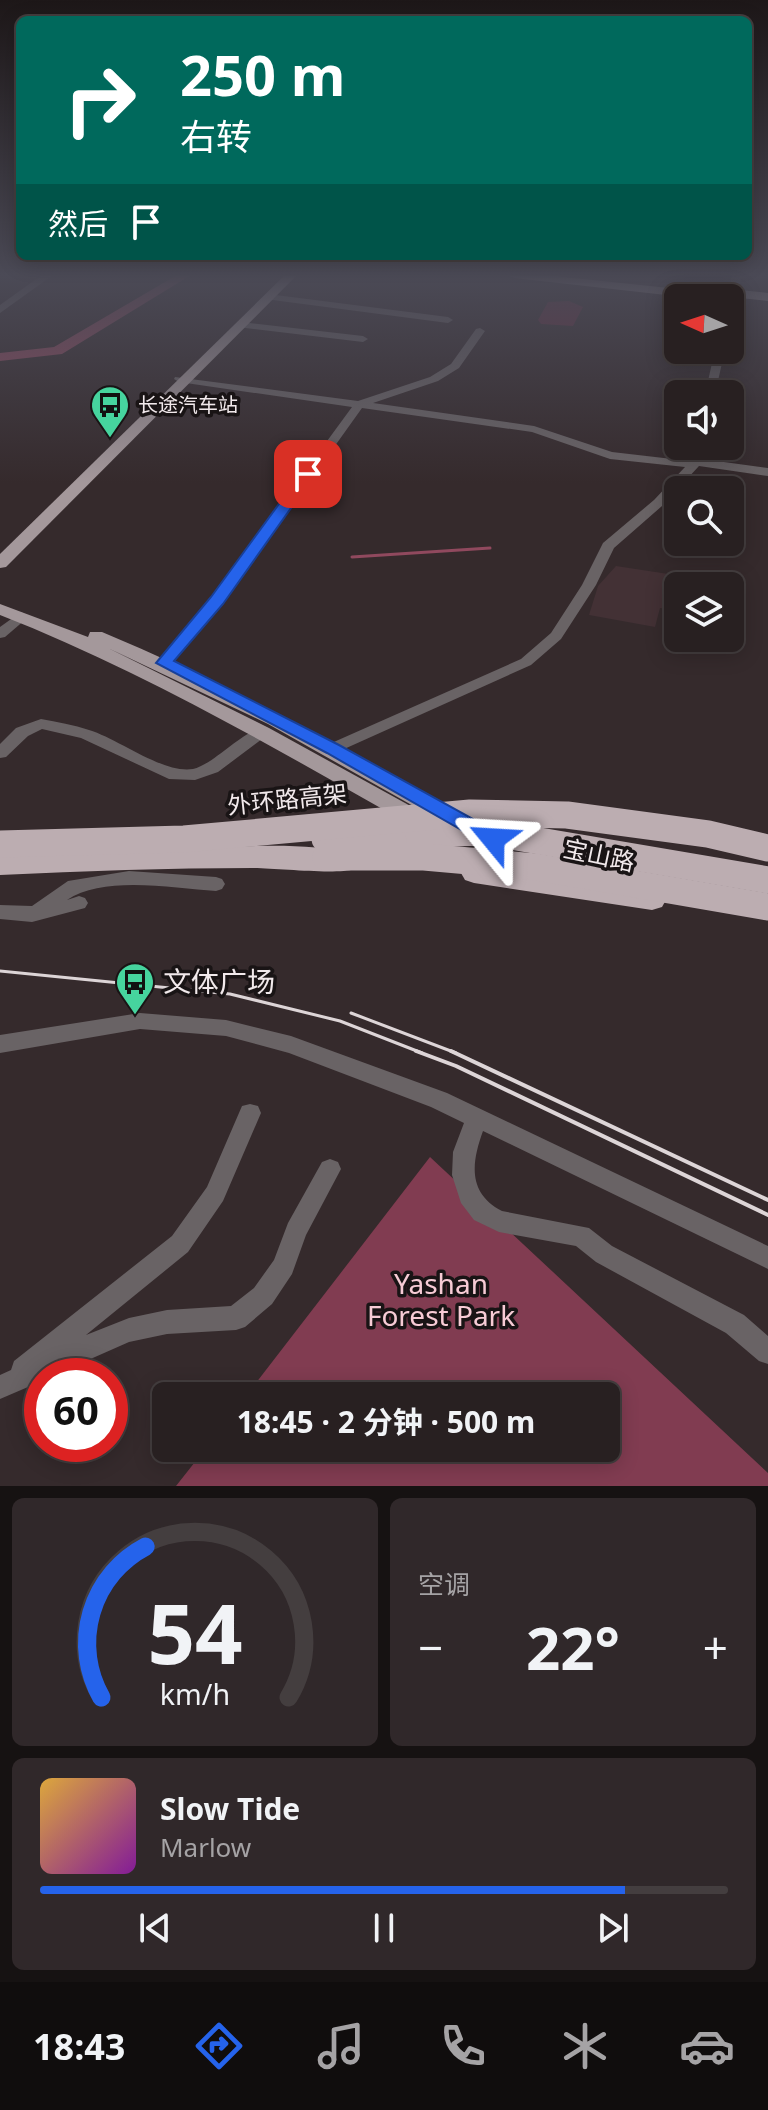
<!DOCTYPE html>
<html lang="zh">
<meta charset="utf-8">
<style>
:root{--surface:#282021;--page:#30282a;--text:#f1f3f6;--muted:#a5a3a5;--line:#443e3f;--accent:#2563eb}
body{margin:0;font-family:"Noto Sans","Noto Sans SC",sans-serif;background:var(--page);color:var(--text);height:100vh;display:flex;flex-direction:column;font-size:30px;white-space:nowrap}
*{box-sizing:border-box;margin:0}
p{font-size:26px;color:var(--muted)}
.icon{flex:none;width:44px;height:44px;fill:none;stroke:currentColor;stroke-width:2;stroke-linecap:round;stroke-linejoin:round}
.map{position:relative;height:1486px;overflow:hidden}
.drawer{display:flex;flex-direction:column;gap:12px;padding:12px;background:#161212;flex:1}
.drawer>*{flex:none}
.hud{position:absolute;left:16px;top:16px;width:736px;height:244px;border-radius:12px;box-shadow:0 4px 20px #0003,0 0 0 2px var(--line);background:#00695c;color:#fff;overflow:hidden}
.needle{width:52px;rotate:273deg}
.tools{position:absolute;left:664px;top:284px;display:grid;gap:16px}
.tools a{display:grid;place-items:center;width:80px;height:80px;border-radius:12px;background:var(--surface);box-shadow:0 4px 20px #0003,0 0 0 2px var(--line);font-size:40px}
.speed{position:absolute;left:24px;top:1358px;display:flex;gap:16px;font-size:40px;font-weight:700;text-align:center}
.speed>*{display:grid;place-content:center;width:104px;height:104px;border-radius:50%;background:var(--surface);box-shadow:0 4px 20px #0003,0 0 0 2px var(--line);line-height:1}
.speed .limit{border:12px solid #d22;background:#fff;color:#111}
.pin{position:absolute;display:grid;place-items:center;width:68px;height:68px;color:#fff;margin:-34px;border-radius:16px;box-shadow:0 4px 12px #0006}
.me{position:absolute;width:88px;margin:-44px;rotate:297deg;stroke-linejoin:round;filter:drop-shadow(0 0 6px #0008)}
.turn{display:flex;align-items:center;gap:28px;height:168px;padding:0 32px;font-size:36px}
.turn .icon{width:104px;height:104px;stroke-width:2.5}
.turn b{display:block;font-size:56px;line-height:68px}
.then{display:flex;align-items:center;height:76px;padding:0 32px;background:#0003;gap:16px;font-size:30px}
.big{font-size:60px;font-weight:700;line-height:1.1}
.drawer .widget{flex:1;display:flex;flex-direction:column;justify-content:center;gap:12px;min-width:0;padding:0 28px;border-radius:12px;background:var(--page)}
.drawer .dial{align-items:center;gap:0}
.dial svg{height:208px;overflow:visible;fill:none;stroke:var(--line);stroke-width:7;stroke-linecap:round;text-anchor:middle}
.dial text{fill:var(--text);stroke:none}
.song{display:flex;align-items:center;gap:24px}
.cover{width:96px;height:96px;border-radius:12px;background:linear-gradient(135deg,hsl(40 70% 55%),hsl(290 70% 35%))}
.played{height:8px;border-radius:4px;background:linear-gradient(90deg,var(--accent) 85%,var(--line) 85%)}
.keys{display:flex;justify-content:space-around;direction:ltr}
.heat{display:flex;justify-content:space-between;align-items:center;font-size:44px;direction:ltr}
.drawer .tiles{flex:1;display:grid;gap:12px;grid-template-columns:1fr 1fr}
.widget:last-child{grid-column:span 2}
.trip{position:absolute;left:152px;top:1382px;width:468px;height:80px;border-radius:12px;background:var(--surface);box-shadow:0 4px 20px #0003,0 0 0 2px var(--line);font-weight:700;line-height:80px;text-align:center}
.tab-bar{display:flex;height:128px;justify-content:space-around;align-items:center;background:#100d0d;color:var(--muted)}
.tab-bar .icon{width:56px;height:56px}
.tab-bar .current{color:var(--accent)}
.tab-bar b{font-size:36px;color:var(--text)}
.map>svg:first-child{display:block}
</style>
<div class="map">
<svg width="768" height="1486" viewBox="0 0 768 1486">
<rect width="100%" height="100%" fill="#352a2c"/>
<polygon fill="#433135" points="616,566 688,577 687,586 678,586 678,610 660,608 655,627 589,615 598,586"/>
<polygon fill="#672a3d" points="569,301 583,307 573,326 541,324 538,320 548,302"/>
<polygon fill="#813c51" points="430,1157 768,1473 768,1486 176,1486 206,1448 606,1448 606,1396 246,1396"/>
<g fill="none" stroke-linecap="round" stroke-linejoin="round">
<polyline stroke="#90495e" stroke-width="3" points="352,557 490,548"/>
<polygon fill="#90495e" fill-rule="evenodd" points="177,275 191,275 62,354 0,361 0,353 54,347"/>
<g fill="#696365" fill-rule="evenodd">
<polygon points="42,275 53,275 0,313 0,305"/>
<polygon points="732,275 742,275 735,306 730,309 730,298 727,298"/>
<polygon points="268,294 448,317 453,320 448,323 265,299 263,297"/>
<polygon points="240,322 363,336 368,339 363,342 237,327 235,325"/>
<polygon points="480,328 485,331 459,368 438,381 373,403 534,426 612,452 681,460 690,459 692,446 704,446 702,459 768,468 768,476 699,466 662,506 614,548 596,585 561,639 531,665 333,754 325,749 327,745 521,659 551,633 582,585 603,543 654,500 685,467 610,459 532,432 362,408 222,604 169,666 159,666 157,663 159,660 212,598 352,407 179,382 174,379 175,377 358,401 430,377 451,364 476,329"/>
<polygon points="715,350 725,350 715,394 705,394"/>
<polygon points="21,612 28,616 26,619 5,637 0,638 0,627"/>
<path d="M 41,719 C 57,722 74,725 89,730 C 119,739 163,774 193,769 C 216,764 247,724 268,729 L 270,733 L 218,772 L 195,780 L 169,779 L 81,738 L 42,729 L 28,736 L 6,757 L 0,758 L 0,744 L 16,728 Z"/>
<path d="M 129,871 L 216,877 L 222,879 L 225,884 L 222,889 L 216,891 C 173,888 103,875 67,900 L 79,896 L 85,898 L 88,903 L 85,908 L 32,922 L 0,919 L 0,905 L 32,906 L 68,881 Z"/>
<path d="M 140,1013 L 226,1020 L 291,1036 L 447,1093 L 768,1246 L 768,1269 L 483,1131 C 471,1164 468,1193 502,1211 L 589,1228 L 612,1246 L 744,1315 L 768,1336 L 768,1364 L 759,1361 L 726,1333 L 596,1262 L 576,1246 L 499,1232 L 474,1220 L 461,1203 L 452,1175 L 453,1152 L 464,1123 L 431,1107 L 289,1053 L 226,1036 L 140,1029 L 0,1053 L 0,1035 Z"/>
<polygon points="250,1104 258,1106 261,1113 223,1201 188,1252 86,1335 129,1318 167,1310 231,1306 254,1288 274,1260 288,1223 322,1162 330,1159 338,1162 341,1169 306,1235 292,1274 272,1304 245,1327 236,1330 167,1334 129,1342 52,1376 42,1376 42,1381 0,1399 0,1375 11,1370 14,1361 172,1236 207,1187 242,1106"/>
</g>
<g fill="#a4989b" fill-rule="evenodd">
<polygon points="285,275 297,275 6,567 0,568 0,554"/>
<polygon points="508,275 545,275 707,292 712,287 768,293 768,301 731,297 730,301 730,298 693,298 514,278"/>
<path d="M 0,604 L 88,637 L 90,632 L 102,632 C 225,683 340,745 456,811 L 459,816 L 456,821 L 440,821 L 268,724 L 108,648 L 269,728 L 425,814 L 428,819 L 425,824 L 409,824 C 276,749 143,671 0,615 Z"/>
</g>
<g fill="#bcadb1" fill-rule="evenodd">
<path d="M 183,848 C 236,848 305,840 355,855 L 359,862 L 355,869 C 335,875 277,868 252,868 C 168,868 84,871 0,875 L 0,855 Z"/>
<polygon points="474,863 652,890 662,893 666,900 662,907 652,910 474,883 465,880 461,873 465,866"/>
</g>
<g stroke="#ddd5d7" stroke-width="3">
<polyline points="0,971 230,994 340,1021 422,1053"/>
<polyline points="351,1013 456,1053"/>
</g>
<g stroke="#ddd5d7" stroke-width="4">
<polyline points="416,1051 456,1066 768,1215"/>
<polyline points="451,1051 768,1200"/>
</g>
<g stroke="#bcadb1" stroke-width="27">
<polyline points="380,835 487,832 768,880"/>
<polyline points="325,839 393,841"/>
<polyline points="0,844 184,839 470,813 567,815 708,834 768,848"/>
<polyline points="326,857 424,857 536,867 768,907"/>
</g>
</g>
<linearGradient id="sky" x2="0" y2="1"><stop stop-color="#1d1718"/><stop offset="0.57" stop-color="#4b4a56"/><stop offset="1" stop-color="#4b4a56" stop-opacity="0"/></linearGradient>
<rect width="768" height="483" fill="url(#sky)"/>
<polygon fill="#2563eb" stroke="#184099" stroke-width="2" points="308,470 315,474 313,477 223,604 174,661 339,745 500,834 503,839 500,844 486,844 327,753 156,663 211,597 303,471"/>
<defs>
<g id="bus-pin" transform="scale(2)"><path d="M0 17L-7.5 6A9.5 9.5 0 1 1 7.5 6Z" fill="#46d49e" stroke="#191415"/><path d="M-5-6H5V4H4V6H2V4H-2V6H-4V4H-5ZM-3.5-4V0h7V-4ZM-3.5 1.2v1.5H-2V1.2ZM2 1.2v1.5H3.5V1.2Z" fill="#111"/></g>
</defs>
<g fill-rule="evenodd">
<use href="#bus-pin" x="110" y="405"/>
<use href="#bus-pin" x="135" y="982"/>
</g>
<g text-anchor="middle" stroke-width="7" stroke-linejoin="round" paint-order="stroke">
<g font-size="20" fill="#f1e9eb" stroke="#191415" text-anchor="start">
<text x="138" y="412">长途汽车站</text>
</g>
<g font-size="24" fill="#f1e9eb" stroke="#191415">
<text transform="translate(287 800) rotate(-6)" y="8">外环路高架</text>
<text transform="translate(599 856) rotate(12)" y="8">宝山路</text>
</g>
<g font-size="28" fill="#f1e9eb" stroke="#191415" text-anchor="start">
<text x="163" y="992">文体广场</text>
</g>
<g font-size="28" fill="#f7cbd5" stroke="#191415">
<text x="441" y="1294">Yashan<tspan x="441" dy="32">Forest Park</tspan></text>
</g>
</g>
</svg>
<div class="tools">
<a><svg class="needle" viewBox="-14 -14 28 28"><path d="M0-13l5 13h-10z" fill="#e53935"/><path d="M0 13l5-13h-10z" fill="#a5a3a5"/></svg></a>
<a><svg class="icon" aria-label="sound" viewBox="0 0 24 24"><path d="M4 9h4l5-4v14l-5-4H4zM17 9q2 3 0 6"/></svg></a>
<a><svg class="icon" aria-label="search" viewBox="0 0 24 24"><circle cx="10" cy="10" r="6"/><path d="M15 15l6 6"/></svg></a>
<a><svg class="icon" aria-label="layers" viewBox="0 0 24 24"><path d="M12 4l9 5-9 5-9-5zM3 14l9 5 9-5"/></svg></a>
</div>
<div class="speed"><div class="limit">60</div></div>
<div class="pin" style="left:308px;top:474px;background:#d93025"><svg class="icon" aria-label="arrive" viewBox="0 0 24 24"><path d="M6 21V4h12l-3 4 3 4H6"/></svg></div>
<svg class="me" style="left:493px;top:839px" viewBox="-20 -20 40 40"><path d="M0-17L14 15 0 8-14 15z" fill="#2563eb" stroke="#fff" stroke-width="4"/></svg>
<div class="trip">18:45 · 2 分钟 · 500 m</div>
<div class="hud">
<div class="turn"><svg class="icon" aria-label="right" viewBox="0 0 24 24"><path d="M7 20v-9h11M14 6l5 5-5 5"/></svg><div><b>250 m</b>右转</div></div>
<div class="then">然后<svg class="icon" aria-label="arrive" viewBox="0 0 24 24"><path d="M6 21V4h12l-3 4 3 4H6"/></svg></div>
</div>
</div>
<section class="drawer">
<div class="tiles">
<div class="widget dial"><svg viewBox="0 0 100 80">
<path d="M14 69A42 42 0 1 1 86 69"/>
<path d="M14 69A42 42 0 0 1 31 11" stroke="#2563eb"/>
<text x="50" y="56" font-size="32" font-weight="700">54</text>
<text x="50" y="72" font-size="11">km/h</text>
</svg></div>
<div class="widget"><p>空调</p>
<div class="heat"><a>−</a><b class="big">22°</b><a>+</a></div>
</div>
<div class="widget">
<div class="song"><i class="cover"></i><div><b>Slow Tide</b><p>Marlow</p></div></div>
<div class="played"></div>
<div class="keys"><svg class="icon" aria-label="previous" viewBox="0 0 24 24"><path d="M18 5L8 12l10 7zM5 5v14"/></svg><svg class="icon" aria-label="pause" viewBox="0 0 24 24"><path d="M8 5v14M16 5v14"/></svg><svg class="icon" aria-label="next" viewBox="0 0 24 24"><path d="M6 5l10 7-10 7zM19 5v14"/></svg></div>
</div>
</div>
</section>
<nav class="tab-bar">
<b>18:43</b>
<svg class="icon current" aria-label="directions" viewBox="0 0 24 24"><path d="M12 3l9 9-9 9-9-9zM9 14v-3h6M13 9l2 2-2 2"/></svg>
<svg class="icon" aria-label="music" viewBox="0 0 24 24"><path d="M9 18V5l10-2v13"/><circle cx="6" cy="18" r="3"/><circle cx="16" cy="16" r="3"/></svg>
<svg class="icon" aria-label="phone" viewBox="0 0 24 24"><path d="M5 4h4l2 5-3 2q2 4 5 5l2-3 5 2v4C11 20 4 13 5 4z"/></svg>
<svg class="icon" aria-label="climate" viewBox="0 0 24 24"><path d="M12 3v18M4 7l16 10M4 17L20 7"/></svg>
<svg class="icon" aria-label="car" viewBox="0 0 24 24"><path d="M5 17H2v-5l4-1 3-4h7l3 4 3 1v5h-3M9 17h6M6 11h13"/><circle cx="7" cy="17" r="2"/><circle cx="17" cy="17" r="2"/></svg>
</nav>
